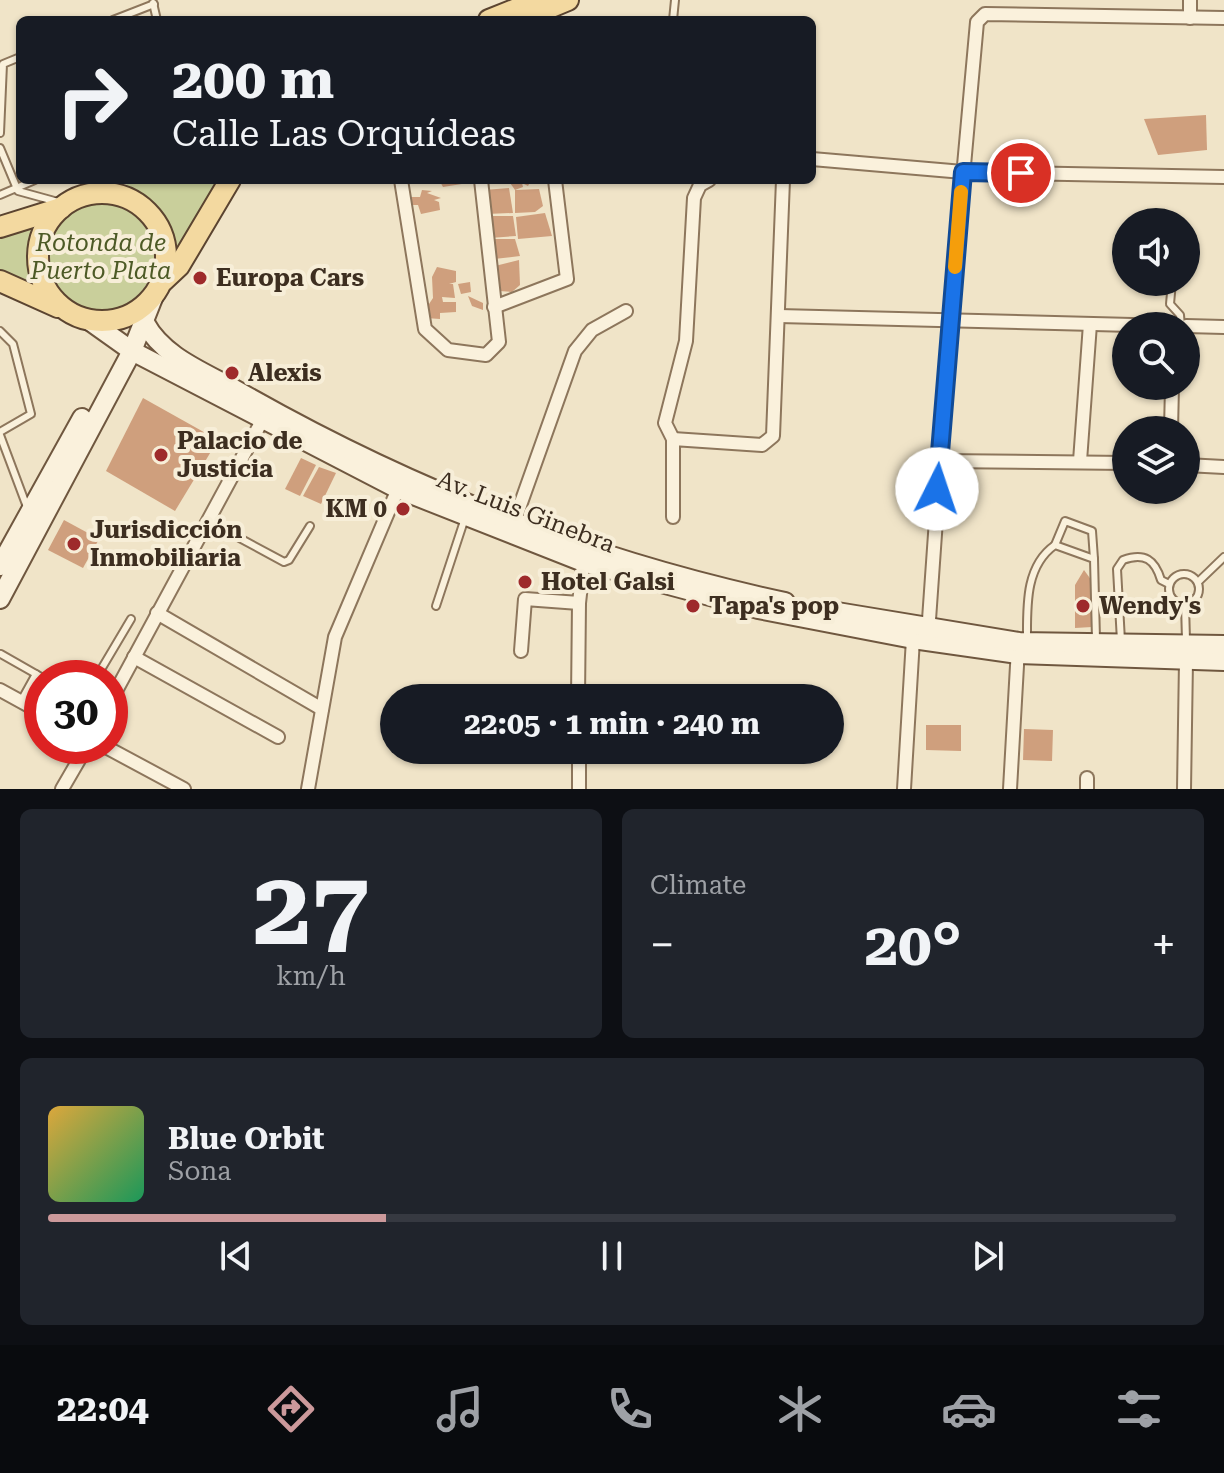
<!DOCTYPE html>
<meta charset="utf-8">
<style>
:root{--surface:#171b24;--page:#20242c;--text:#f1f3f6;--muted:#9ea1a6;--line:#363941;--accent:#cc999b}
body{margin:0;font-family:"Roboto Serif",serif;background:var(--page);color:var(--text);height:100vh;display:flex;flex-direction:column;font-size:30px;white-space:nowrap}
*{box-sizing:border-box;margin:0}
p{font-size:26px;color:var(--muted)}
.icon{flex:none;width:44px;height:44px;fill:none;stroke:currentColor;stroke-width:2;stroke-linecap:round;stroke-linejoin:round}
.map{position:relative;height:789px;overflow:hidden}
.drawer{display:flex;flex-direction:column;gap:20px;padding:20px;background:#0d0f14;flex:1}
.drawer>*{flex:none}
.hud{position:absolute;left:16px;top:16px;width:800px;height:168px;border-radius:12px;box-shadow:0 2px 6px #0004;background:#171b24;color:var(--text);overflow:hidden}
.buttons{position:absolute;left:1112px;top:208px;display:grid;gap:16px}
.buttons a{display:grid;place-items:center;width:88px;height:88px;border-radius:50%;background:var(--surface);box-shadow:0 2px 6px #0004;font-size:40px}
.speed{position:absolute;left:24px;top:660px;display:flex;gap:16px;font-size:40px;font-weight:700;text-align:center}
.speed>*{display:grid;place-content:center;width:104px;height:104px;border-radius:50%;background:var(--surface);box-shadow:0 2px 6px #0004;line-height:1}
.speed .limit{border:12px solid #d22;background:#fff;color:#111}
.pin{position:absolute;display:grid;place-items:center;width:68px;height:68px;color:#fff;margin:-34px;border:4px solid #fff;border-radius:50%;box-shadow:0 2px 8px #0007}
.me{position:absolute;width:88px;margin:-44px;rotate:4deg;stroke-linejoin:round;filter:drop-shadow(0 0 6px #0008)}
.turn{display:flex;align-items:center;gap:28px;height:168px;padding:0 24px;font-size:36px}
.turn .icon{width:104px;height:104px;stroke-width:2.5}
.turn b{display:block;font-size:56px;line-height:68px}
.big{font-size:60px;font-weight:700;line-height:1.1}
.drawer .tile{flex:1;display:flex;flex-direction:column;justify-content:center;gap:12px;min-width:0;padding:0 28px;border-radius:12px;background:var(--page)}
.drawer .dial{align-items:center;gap:0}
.dial b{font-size:104px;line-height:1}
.song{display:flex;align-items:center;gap:24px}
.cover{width:96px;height:96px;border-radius:12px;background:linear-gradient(135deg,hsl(40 70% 55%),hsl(150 70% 35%))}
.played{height:8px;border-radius:4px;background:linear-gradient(90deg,var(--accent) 30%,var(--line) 30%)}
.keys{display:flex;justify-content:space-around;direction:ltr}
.heat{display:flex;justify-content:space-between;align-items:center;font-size:44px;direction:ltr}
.drawer .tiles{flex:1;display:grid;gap:20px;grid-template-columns:1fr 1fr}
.tile:last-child{grid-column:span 2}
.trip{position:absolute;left:380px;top:684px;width:464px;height:80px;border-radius:40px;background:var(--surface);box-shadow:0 2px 6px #0004;font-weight:700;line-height:80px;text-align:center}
.tab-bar{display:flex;height:128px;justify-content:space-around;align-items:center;background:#090b0e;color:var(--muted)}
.tab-bar .icon{width:56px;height:56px}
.tab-bar .selected{color:var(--accent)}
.tab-bar b{font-size:36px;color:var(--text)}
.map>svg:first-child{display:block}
</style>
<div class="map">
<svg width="1224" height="789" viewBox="0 0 1224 789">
<rect width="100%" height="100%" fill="#f0e4c8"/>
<g fill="#c9cf9b">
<path d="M 137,180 L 223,180 L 175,262 C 168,220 157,208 120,187 Z"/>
<circle cx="101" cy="257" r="53"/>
<path d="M 40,220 C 27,244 29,265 40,290 L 0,273 L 0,235 Z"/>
</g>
<g fill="#cf9f7d">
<polygon points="1206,115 1207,150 1158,155 1144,119"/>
<polygon points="439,180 467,180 468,183 443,187"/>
<polygon points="508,180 531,180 528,186 522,183 523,187 515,190"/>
<polygon points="509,188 513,213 487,214 484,190"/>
<polygon points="539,189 543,206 535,212 515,213 515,190"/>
<polygon points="422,190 432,191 427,193 441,198 434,200 439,202 440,210 421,214 418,205 411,205 410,197 420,197"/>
<polygon points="545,213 552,236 518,239 516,217"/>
<polygon points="487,216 513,216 516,236 490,238"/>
<polygon points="487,239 515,239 520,256 494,259"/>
<polygon points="519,260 520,285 512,292 499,291 491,267"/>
<polygon points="437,267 456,271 456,282 449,284 453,284 455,298 442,297 443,302 456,302 456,312 440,313 440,319 426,318 425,310 433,298 432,277"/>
<polygon points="470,282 471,292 461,294 458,284"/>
<polygon points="468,296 483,303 483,310 472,306"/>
<polygon points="143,398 218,440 175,511 106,471"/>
<polygon points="301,458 316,465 300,496 285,489"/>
<polygon points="319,467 336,473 321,504 303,496"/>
<polygon points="64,520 99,539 83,568 48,550"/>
<polygon points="1084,570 1092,581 1092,627 1075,628 1075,585"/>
<polygon points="926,725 961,725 961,751 926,750"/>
<polygon points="1024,729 1053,730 1052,761 1023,760"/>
</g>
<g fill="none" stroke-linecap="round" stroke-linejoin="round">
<g stroke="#8d765c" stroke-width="10">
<g id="lane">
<polyline points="153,3 157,20"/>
<polyline points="113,20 154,4"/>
<polyline points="673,20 675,0"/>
<polyline points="0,133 3,64 20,57"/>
<polyline points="0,148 18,191 58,202"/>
<polyline points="0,195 35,180"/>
<polyline points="1172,282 1170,304 1180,315 1181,326"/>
<polyline points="0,331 13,344 31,414 0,432"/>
<polyline points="0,435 27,507"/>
<polyline points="208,521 284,562 289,560 310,526"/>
<polyline points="1055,545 1065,521 1092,531 1094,559"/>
<circle cx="1184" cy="589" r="15"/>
<polyline points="1198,582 1224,557"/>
<polyline points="1185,604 1186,640"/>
<polyline points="436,606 465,518"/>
<path d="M 1027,639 C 1027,606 1025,566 1055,545 L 1094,559 L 1096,639"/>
<path d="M 1121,641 L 1117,569 L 1123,560 C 1145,552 1155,560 1161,580 L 1169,584"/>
<polyline points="1,654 43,678"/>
<polyline points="96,678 131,619"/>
<polyline points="21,701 36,674"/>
<polyline points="34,708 42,694"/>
</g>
</g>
<g stroke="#8d765c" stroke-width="16">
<g id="street">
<polyline points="1190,18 1190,0"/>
<polyline points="812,159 963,172 1224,177"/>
<polyline points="401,180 425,329 448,350 486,355 499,342 481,180"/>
<polyline points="494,307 567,279 555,180"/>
<polyline points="779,316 1171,326"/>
<polyline points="1186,326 1224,327"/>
<polyline points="1171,430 1172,386"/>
<polyline points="673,439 665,423 686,341 694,198 700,185 709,180"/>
<polyline points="939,461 1126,463"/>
<polyline points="1080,461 1090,324"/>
<polyline points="1186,465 1224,467"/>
<polyline points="673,517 673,439 762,445 773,436 783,180"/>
<polyline points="512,528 575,351 592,330 626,311"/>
<polyline points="157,613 322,709"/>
<polyline points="928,634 950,320 977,22 985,14 1224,18"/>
<polyline points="521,651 525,599 579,603"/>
<polyline points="134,657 278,737"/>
<polyline points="0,690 42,713"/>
<polyline points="578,698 579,603 584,558"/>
<polyline points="110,702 263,419"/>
<polyline points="104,746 184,789"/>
<polyline points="579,750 579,789"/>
<polyline points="62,789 87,746"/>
<polyline points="308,789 335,637 400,484"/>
<polyline points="904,789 913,639"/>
<polyline points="1010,789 1018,648"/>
<polyline points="1087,789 1087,778"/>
<polyline points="1184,789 1186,661"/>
</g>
</g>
<g stroke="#6f573f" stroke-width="22">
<g id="secondary">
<polyline points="87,319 132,351 398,489 583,562 758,609 913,639 1018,654 1224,661"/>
<path d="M 145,323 C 163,357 204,372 236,390 C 407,488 592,561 785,602"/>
<polyline points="0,566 82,418"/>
<polyline points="0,599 132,351 155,293"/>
<polyline points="825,610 1019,642 1224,645"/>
</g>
</g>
<g stroke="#5b4430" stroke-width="24">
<g id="primary">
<polyline points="489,20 534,2"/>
<polyline points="520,20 568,0"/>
<circle cx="102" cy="257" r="64"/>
<polyline points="0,227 61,208"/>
<polyline points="0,281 58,307"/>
<polyline points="163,281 179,266 230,180"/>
</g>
</g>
<use href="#lane" stroke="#faf1dc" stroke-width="6"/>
<use href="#street" stroke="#faf1dc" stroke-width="12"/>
<use href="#secondary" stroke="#faf1dc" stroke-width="18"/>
<use href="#primary" stroke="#f3d9a0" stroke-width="20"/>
</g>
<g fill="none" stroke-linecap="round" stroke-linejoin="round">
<g stroke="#114b97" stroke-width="20">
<polyline id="route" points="937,489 963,172 1021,173"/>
</g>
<use href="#route" stroke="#1a73e8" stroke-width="14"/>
<polyline stroke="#f59e0b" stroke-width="14" points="955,267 961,192"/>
</g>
<g fill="#9e2a2b" stroke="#f7eed8" stroke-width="3">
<circle cx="200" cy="278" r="8"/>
<circle cx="232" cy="373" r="8"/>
<circle cx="161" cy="455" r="8"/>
<circle cx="403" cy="509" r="8"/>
<circle cx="74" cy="544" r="8"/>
<circle cx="525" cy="582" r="8"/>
<circle cx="693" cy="606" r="8"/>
<circle cx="1083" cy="606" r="8"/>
</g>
<g text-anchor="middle" stroke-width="8" stroke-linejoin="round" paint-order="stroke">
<g font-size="24" font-style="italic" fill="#4d5a26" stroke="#f7eed8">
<text x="101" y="251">Rotonda de<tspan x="101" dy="28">Puerto Plata</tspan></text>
</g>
<g font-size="24" font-weight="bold" fill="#3d2e20" stroke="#f7eed8" text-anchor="start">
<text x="216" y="286">Europa Cars</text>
<text x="248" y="381">Alexis</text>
<text x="177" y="449">Palacio de<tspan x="177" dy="28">Justicia</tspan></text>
<text x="387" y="517" text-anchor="end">KM 0</text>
<text x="90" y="538">Jurisdicción<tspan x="90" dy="28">Inmobiliaria</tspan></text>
<text x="541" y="590">Hotel Galsi</text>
<text x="709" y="614">Tapa's pop</text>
<text x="1099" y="614">Wendy's</text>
</g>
<g font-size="24" fill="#3d2e20" stroke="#f7eed8">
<text transform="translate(526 512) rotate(21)" y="8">Av. Luis Ginebra</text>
</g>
</g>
</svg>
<div class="buttons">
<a><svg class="icon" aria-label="sound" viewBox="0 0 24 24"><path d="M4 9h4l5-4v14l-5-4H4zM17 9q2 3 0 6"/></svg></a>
<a><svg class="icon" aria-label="search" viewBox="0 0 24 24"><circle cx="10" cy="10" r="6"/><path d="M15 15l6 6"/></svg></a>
<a><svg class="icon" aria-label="layers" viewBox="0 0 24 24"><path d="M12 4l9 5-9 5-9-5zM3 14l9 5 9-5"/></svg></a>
</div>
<div class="speed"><div class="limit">30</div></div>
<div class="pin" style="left:1021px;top:173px;background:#d93025"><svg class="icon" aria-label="arrive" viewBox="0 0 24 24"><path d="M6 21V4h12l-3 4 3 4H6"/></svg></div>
<svg class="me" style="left:937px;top:489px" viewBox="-20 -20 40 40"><circle r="19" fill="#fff"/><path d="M0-13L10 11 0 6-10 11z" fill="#1a73e8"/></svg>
<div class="trip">22:05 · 1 min · 240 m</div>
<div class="hud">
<div class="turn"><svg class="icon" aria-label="right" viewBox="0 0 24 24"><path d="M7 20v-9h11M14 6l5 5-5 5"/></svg><div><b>200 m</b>Calle Las Orquídeas</div></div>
</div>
</div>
<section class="drawer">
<div class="tiles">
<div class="tile dial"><b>27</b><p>km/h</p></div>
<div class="tile"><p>Climate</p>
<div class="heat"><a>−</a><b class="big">20°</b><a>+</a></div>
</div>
<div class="tile">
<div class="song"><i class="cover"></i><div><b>Blue Orbit</b><p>Sona</p></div></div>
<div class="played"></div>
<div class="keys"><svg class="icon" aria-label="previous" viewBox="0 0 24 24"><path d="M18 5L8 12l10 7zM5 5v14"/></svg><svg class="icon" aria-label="pause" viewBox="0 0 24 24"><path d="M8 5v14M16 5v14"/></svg><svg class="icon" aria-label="next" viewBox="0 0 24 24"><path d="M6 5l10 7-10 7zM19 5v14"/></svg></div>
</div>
</div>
</section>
<nav class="tab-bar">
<b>22:04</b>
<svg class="icon selected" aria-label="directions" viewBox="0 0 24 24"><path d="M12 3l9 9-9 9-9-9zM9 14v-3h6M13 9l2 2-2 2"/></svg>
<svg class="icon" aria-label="music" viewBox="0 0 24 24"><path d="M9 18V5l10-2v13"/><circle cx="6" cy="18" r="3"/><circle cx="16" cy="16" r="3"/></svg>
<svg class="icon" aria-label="phone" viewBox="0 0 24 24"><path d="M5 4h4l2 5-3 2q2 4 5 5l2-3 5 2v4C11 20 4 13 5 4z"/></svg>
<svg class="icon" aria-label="climate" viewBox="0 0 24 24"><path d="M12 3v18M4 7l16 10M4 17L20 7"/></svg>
<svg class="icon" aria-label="car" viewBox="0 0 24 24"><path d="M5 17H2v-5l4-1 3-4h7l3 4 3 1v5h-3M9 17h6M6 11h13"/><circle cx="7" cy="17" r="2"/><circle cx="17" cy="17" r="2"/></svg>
<svg class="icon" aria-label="filters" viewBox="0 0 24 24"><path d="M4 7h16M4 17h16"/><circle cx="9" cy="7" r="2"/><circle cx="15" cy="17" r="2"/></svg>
</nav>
